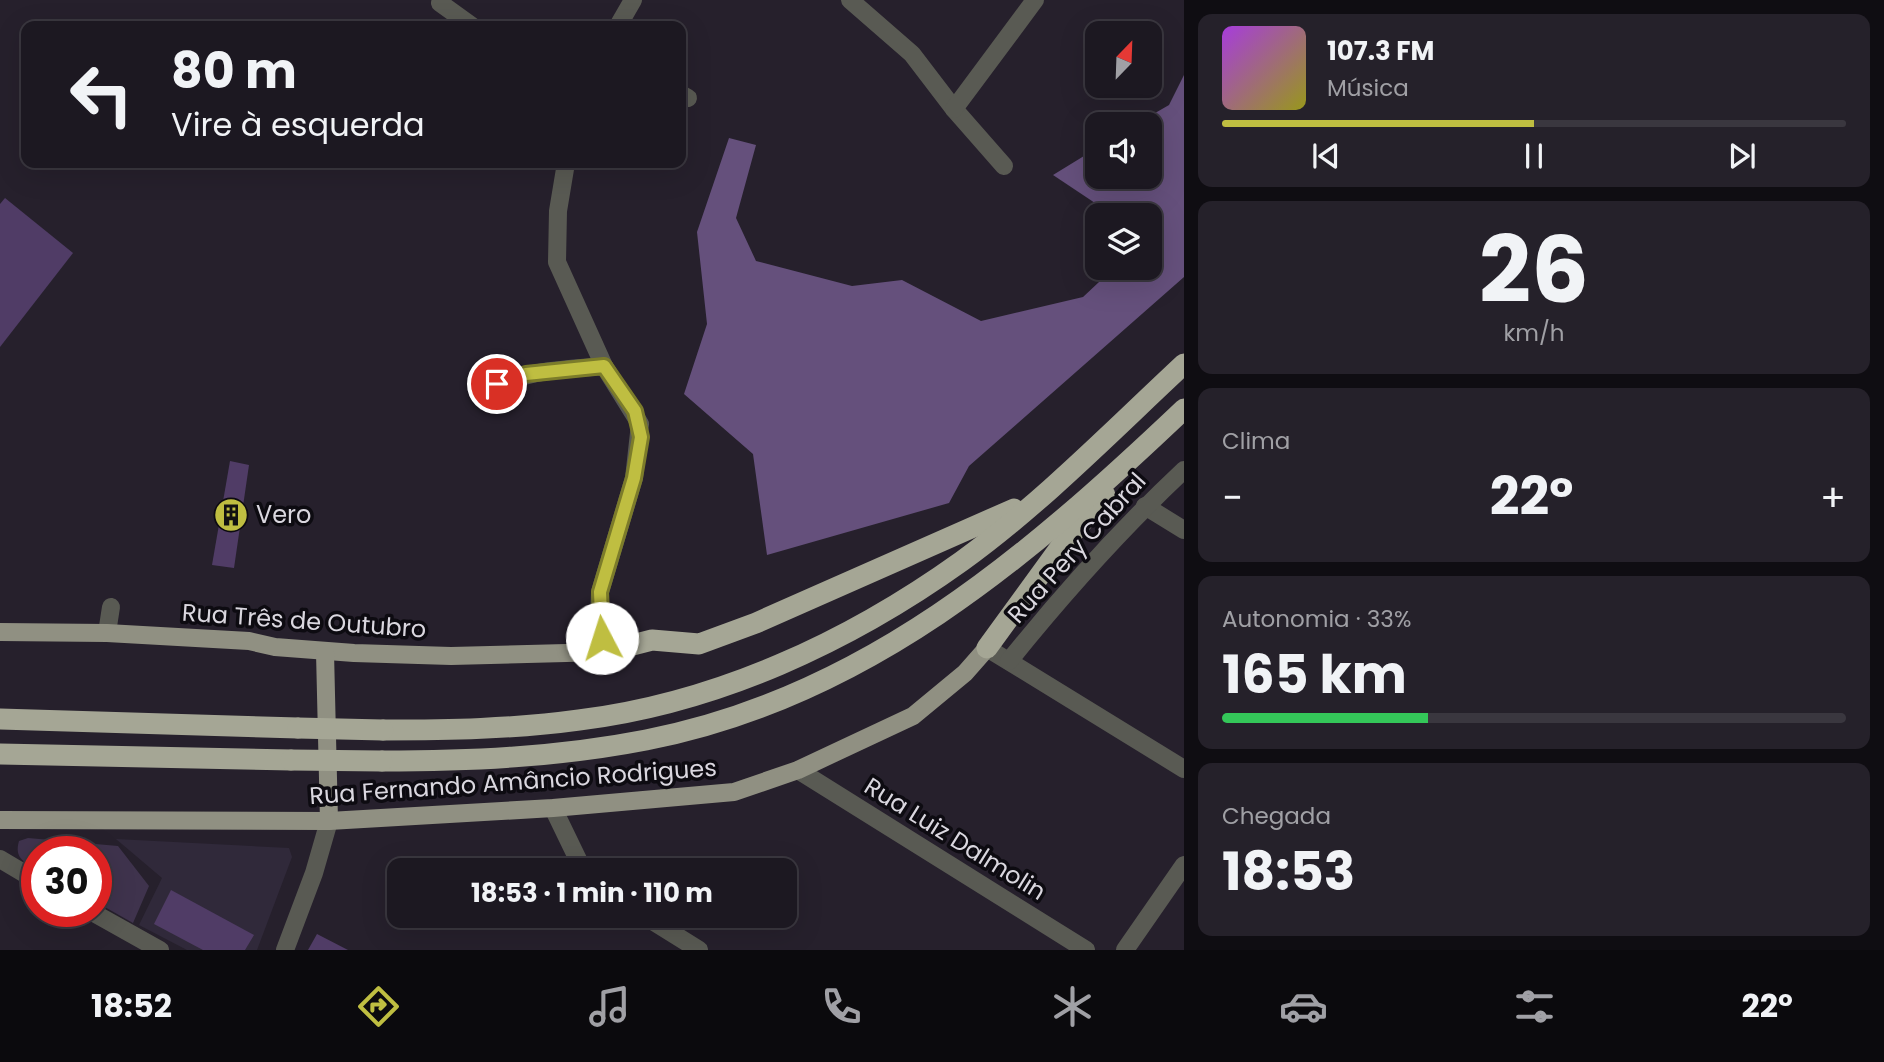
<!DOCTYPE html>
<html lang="pt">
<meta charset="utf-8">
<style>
:root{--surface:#1c1821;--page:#25212a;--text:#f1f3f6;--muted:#a0a0a5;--line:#3a373f;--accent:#bfbe41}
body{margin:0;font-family:Poppins,sans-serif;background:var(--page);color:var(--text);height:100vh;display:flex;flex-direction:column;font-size:26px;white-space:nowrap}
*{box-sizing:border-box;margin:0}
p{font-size:23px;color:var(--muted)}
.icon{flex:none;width:38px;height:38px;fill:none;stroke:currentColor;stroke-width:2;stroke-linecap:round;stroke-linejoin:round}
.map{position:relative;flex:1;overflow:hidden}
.side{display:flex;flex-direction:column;gap:14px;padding:14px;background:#0f0d12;width:700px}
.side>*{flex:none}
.hud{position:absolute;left:21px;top:21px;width:665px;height:147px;border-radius:14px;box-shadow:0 7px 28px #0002,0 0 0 2px var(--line);background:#1c1821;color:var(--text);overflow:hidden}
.needle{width:46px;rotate:23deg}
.tools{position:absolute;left:1085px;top:21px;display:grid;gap:14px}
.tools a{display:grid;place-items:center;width:77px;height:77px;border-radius:14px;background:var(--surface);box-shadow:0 7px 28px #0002,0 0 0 2px var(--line);font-size:35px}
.speed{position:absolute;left:21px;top:836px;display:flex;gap:14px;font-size:35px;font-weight:700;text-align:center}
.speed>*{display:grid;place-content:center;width:91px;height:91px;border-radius:50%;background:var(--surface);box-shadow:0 7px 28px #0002,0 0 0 2px var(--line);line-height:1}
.speed .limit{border:10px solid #d22;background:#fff;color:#111}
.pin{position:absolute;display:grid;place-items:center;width:60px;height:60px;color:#fff;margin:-30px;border:4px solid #fff;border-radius:50%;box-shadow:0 2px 7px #0007}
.me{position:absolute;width:77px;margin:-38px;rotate:355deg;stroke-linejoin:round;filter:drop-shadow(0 0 5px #0008)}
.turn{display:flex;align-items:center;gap:24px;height:147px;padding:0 35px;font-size:32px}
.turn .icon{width:91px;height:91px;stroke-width:2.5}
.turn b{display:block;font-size:49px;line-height:60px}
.big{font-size:52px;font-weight:700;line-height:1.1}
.side .widget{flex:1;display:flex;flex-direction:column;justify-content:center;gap:10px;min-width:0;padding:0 24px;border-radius:14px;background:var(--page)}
.side .dial{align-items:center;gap:0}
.dial b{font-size:91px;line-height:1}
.song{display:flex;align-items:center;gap:21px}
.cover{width:84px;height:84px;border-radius:10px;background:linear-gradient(135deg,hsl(280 70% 55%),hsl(60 70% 35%))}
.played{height:7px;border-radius:4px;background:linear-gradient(90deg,var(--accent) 50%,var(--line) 50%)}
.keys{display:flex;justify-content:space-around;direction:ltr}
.heat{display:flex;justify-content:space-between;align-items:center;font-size:38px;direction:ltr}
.charge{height:10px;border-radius:5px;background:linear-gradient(90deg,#34c759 33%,var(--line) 0)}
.trip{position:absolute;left:387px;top:858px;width:410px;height:70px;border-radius:14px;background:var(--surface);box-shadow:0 7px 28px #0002,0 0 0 2px var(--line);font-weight:700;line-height:70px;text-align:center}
.tab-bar{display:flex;height:112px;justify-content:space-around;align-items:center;background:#0b0a0d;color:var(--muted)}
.tab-bar .icon{width:49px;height:49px}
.tab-bar .current{color:var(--accent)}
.tab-bar b{font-size:32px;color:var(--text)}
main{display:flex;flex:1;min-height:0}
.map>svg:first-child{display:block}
</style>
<main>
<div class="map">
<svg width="1184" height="950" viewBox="0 0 1184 950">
<rect width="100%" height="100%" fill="#26202c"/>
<polygon fill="#30293a" points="116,839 289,848 292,857 257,950 187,950 139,925 162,878"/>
<path fill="#3f334d" d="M 28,838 L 118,846 L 149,886 L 133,923 L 96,902 L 96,852 L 37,852 L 37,869 C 24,862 14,858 19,841 Z"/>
<polygon fill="#65507c" points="1184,75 1184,277 969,466 949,503 767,555 753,454 684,394 707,324 697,232 729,138 756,145 736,218 756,261 852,286 902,280 981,321 1083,297 1114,268 1150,268 1150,215 1113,215 1053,175 1097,148 1097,177 1150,177 1150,124 1136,124 1169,105"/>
<g fill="#503c66">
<polygon points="5,198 73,253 0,347 0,204"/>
<polygon points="230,461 249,465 234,568 212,565"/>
<polygon points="171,890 254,935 245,950 203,950 154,924"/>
<polygon points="317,934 348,950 308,950"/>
</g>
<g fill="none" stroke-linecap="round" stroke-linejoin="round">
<g stroke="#595a53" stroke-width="18">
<polyline points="850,0 912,54 954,109 1004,166"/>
<polyline points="440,3 472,26"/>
<polyline points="618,26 633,0"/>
<polyline points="681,94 688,98"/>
<polyline points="954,109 1035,0"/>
<polyline points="566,163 558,211 557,262 604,366 640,424 634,478 600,592 599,624 605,652"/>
<path d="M 479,395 C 518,370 559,370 604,366"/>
<polyline points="1145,506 1184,530"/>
<polyline points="107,633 111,607"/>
<polyline points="987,648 1184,769"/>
<path d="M 1009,661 C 1063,594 1121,529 1184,470"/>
<polyline points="798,770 1086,950"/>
<polyline points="553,808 583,870"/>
<polyline points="0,859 37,881"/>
<polyline points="92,912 160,950"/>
<polyline points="643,915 699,950"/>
<polyline points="285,950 314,873 329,821"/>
<polyline points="1125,950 1184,865"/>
</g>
<g stroke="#909082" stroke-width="18">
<polyline points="0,632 107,633 249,641 275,647 354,653 451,656 605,652"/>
<polyline points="325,652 329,821"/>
<polyline points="0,820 329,821 553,808 734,792 798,770 913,716 965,673 987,648"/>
</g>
<g stroke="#a5a695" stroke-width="21">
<polyline points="987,648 1059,549 1105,495"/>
<polyline points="605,652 652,640 699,644 756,623 1014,509"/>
<polyline points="0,719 298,728"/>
<path d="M 383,730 C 448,730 514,729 579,720 C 717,703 849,642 962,561 C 1042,503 1112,431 1184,364"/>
<polyline points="0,754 291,760"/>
<path d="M 382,761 C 471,761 559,757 646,740 C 864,698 1028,557 1184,409"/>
</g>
<g stroke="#a5a695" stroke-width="21">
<polyline points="298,728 383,730"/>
<polyline points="291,760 382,761"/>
</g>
</g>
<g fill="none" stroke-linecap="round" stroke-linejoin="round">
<g stroke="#7c7c2a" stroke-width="18">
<polyline id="route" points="497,384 526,374 604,366 635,411 641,437 634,478 600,592 602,638"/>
</g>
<use href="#route" stroke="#bfbe41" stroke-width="12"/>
</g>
<defs>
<g id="building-disc" transform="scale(1.75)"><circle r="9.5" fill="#bfbe41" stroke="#0d0b11"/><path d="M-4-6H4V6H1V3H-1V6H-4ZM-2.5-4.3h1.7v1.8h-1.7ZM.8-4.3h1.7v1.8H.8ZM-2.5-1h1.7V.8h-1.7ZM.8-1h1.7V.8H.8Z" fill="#111"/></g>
</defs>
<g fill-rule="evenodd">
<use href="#building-disc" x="231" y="515"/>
</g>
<g text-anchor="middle" stroke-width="7" stroke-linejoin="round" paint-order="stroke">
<g font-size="24" fill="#dad7df" stroke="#0d0b11" text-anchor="start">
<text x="256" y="523">Vero</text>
</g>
<g font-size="24" fill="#dad7df" stroke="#0d0b11">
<text transform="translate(1077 548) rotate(-48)" y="8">Rua Pery Cabral</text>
<text transform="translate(304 621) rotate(4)" y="8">Rua Três de Outubro</text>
<text transform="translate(513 782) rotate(-4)" y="8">Rua Fernando Amâncio Rodrigues</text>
<text transform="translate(955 839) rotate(32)" y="8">Rua Luiz Dalmolin</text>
</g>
</g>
</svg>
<div class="tools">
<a><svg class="needle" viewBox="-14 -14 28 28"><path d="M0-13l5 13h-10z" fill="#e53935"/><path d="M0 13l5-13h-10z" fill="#a0a0a5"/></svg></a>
<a><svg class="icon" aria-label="sound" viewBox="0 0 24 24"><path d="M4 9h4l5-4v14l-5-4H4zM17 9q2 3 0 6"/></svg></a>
<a><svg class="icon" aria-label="layers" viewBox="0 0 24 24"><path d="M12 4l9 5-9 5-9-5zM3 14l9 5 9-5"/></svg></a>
</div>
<div class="speed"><div class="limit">30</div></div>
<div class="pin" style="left:497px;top:384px;background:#d93025"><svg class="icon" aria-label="arrive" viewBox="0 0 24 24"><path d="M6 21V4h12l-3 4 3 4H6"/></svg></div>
<svg class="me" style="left:602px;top:638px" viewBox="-20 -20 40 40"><circle r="19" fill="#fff"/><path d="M0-13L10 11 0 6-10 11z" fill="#bfbe41"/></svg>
<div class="trip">18:53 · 1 min · 110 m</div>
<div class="hud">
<div class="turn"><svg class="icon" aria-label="left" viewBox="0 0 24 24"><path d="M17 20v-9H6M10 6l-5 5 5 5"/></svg><div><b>80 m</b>Vire à esquerda</div></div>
</div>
</div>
<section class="side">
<div class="widget">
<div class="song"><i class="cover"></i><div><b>107.3 FM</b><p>Música</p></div></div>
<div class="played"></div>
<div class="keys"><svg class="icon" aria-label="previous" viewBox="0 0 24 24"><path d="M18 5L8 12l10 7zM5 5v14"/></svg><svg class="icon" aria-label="pause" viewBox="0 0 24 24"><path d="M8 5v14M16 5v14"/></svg><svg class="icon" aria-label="next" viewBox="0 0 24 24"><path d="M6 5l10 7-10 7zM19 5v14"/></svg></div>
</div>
<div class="widget dial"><b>26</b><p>km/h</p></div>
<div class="widget"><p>Clima</p>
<div class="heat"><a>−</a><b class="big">22°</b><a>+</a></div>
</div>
<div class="widget"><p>Autonomia · 33%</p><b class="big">165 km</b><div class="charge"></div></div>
<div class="widget"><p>Chegada</p><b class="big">18:53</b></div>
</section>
</main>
<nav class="tab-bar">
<b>18:52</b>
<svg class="icon current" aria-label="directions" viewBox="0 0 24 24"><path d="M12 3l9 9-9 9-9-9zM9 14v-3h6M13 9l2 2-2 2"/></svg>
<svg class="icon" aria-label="music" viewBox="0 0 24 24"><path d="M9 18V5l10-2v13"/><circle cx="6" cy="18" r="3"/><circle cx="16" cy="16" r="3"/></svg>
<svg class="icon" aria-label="phone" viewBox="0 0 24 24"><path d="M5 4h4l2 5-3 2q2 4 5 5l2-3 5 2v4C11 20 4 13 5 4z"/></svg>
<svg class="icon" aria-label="climate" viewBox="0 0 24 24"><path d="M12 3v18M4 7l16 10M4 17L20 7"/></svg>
<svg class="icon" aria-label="car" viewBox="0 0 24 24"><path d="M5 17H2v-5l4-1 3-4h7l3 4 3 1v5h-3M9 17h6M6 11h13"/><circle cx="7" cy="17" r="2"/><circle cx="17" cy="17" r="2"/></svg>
<svg class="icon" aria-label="filters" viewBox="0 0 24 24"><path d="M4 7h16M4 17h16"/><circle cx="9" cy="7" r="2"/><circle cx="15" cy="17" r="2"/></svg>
<b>22°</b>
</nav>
